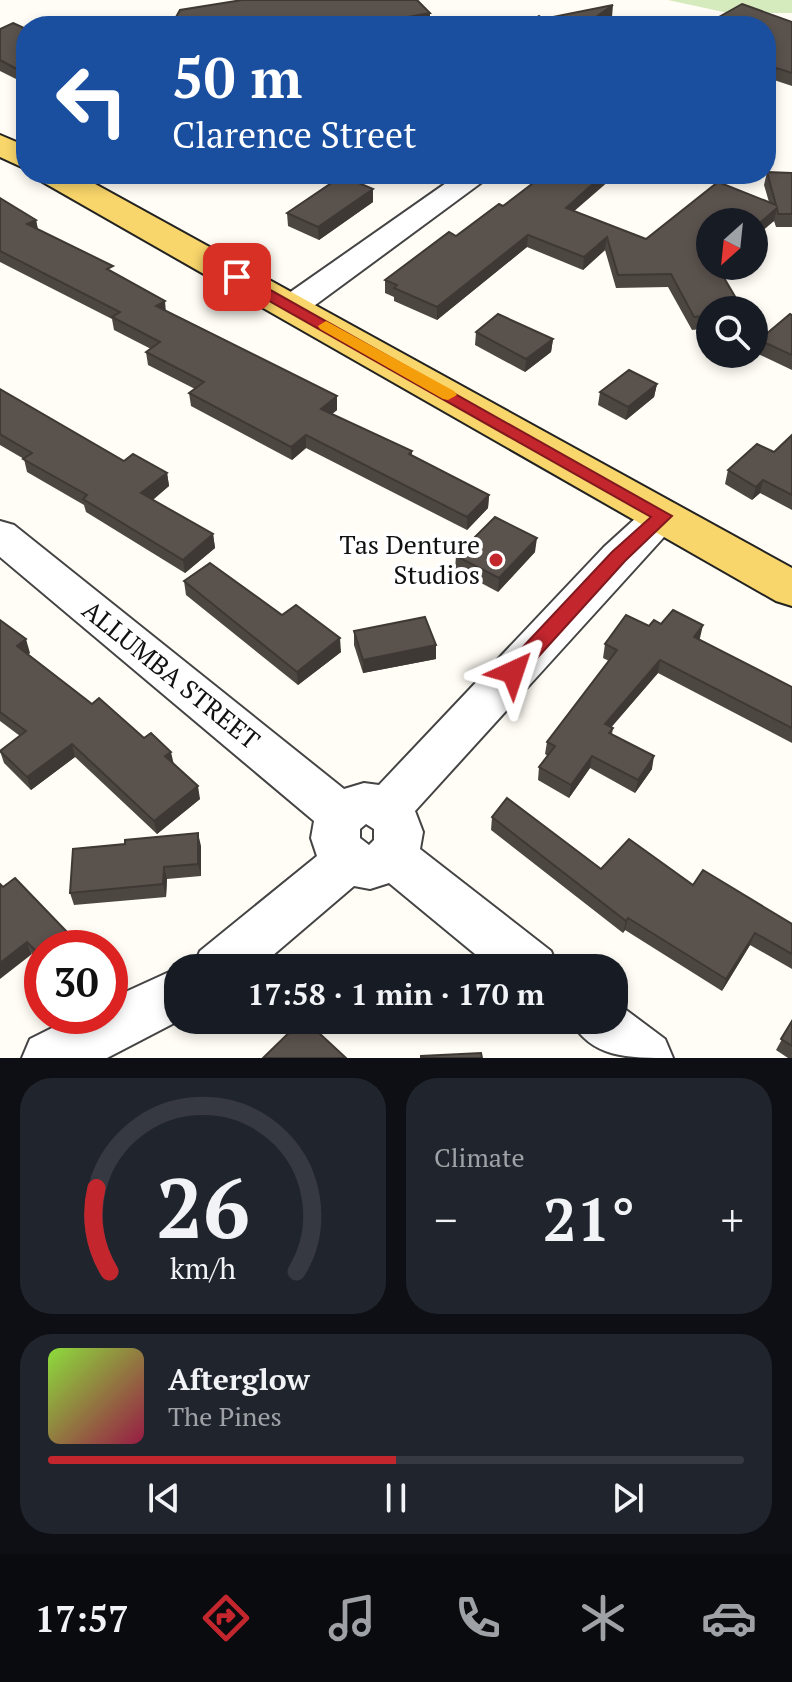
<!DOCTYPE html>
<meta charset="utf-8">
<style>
:root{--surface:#171b24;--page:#20242c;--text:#f1f3f6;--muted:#9ea1a6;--line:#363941;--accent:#c4262e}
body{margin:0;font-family:"PT Serif",serif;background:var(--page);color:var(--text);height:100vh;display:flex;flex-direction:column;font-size:30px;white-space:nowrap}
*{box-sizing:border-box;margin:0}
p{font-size:26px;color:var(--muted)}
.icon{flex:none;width:44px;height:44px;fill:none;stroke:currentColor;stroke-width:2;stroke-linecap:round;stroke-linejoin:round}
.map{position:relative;height:1058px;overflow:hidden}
.drawer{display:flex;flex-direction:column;gap:20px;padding:20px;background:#0d0f14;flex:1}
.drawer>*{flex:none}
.guide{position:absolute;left:16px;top:16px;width:760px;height:168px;border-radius:32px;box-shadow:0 4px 12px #0003;background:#1a4fa0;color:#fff;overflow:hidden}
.needle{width:52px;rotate:207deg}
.tools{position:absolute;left:696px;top:208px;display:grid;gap:16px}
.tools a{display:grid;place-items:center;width:72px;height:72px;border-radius:50%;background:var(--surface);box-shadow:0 4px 12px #0003;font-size:40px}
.speed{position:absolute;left:24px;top:930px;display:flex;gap:16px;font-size:40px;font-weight:700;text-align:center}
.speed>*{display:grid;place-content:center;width:104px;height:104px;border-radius:50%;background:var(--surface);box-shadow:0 4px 12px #0003;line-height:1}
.speed .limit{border:12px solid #d22;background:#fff;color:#111}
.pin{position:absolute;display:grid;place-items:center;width:68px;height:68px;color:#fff;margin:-34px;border-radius:16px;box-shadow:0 4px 12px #0006}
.me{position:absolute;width:88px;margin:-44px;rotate:42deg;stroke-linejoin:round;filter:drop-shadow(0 0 6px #0008)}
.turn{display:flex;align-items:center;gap:28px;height:168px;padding:0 24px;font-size:36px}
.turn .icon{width:104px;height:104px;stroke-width:2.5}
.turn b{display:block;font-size:56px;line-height:68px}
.big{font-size:60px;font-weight:600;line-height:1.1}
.drawer .tile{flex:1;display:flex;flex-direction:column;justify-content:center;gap:12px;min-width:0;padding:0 28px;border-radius:32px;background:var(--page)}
.drawer .dial{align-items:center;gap:0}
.dial svg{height:208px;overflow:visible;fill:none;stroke:var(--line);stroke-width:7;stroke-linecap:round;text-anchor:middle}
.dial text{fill:var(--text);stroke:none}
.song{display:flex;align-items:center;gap:24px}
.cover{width:96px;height:96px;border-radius:12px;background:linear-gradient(135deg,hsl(90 70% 55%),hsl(340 70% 35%))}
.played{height:8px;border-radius:4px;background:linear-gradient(90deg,var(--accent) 50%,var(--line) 50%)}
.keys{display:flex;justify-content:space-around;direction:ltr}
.heat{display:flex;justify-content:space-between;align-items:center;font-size:44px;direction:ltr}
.drawer .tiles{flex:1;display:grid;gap:20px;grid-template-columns:1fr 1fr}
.tile:last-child{grid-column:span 2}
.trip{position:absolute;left:164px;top:954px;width:464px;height:80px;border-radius:32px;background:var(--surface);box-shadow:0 4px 12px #0003;font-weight:600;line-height:80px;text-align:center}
.menu{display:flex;height:128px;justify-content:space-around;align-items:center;background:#090b0e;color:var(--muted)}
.menu .icon{width:56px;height:56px}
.menu .selected{color:var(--accent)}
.menu b{font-size:36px;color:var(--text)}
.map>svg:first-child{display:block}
</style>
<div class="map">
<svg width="792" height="1058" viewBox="0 0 792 1058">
<rect width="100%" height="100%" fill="#fffdf5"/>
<polygon fill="#d5ebbd" points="668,0 792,0 792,13 728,13"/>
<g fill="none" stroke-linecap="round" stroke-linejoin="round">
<g stroke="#444" stroke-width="4">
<g id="minor">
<polygon points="459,174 493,174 303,314 291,317 279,314 274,307 279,300"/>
<path d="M 663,502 L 677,506 L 683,516 L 415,811 L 423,832 L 420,849 L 551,951 L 558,968 L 492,968 L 389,883 L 370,889 L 354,886 L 258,968 L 193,968 L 200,951 L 317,856 L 311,838 L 314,821 L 0,557 L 0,521 L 14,525 L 344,789 L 364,783 L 379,785 L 604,547 L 649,506 ZM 366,824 L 374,829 L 374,840 L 369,845 L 360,838 L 360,829 Z"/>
<polygon points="178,968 180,1020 107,1058 22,1058 30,1039 76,1016 110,1016 110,999"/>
<path d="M 614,1001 L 665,1039 L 673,1058 C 626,1058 592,1058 570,1020 L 614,1020 Z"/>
</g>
</g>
<g stroke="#222" stroke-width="4">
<g id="major">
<polygon points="0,135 26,146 26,169 0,157"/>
<polygon points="37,174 77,174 792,568 792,606 776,601 41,181"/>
</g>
</g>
<use href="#minor" fill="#fff" fill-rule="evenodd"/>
<use href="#major" fill="#f9d66b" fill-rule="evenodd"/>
</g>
<g fill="#4d4742">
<polygon points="242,0 430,26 171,26"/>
<polygon points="792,22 792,86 774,80 769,85 766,84 766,26"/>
<polygon points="0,29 26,29 26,84 0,71"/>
<polygon points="767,172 792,173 792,227 776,227 774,221 710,266 721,266 718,268 710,310 710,328 692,330 668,287 616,288 605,250 583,270 527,247 437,320 394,301 394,297 385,293 385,280 503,206 575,211 646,239 769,202 764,185"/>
<polygon points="373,189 373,202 319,240 288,226 287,213"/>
<polygon points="0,198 36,220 38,229 114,273 166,311 337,396 337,410 332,414 412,451 412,456 489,495 488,508 467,530 306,448 292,460 191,406 189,393 195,389 148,365 146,352 151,349 114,330 112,319 0,262"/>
<polygon points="792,315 792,370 756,353 759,340"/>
<polygon points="476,332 553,339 551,352 525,372 475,345"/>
<polygon points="657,384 654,397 626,420 598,405 600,392"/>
<polygon points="0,389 124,461 167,473 169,486 153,500 213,534 215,548 185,573 86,512 84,505 27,472 24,459 0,445"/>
<polygon points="792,435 792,510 760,493 752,500 725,484 728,470 774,452"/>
<polygon points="535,552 498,592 455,569 456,556"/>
<polygon points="184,581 282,615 341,652 298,685 186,595"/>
<polygon points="0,620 30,653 28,654 92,704 173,764 200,799 157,834 75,757 31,790 4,763 0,751 20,736 0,721"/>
<polygon points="661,624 700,638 699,639 792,687 792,743 658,673 611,727 613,728 612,734 652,769 635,793 590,768 569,798 538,780 539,767 548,756 545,754 547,742 609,661 603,658 605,644 649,626"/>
<polygon points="354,631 436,645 436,659 363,673 354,645"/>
<polygon points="492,817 601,869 693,885 792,924 792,969 750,945 722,991 625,930 623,933 491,830"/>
<polygon points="201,846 201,876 167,879 166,897 74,905 70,893"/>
<polygon points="0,884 71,944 67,948 42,948 42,965 32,954"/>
<polygon points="792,1021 792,1058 788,1058 776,1050"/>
</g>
<g fill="#3f3936">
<polygon points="613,5 612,17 598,26 583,26"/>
<polygon points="430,13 430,26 377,26 386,21"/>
<polygon points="246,21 247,26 236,26"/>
<polygon points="777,68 774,80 769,85 771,73"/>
<polygon points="604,174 617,174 564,220 566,208"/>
<polygon points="373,189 373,202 319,240 318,227"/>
<polygon points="777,208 774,221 754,238 754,228"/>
<polygon points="36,220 38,232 27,224"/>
<polygon points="528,235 527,247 437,320 437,307"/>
<polygon points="607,237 605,250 583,270 584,257"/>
<polygon points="165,301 166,313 156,306"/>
<polygon points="553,339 551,352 525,372 526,359"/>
<polygon points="657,384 654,397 626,420 628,407"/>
<polygon points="337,396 337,410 322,422 321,409"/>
<polygon points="306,435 306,448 292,460 291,447"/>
<polygon points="167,473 169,486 144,506 141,493"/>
<polygon points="763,480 760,493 752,500 756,487"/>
<polygon points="489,495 488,508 467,530 467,517"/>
<polygon points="213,534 215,548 185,573 183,560"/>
<polygon points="537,538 535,552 498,592 499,578"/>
<polygon points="703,625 700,638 691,650 694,637"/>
<polygon points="340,638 341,652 298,685 297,672"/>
<polygon points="26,639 30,653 21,659 17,646"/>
<polygon points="436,645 436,659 363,673 363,660"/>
<polygon points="660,660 658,673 603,737 605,724"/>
<polygon points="72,744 75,757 31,790 27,777"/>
<polygon points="171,752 174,765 165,756"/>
<polygon points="592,756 590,768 569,798 571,785"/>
<polygon points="654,756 652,769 635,793 638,780"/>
<polygon points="198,786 200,799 157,834 154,821"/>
<polygon points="198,833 201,846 201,876 198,864"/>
<polygon points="164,867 167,879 166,897 163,884"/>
<polygon points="628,918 625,930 623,933 626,921"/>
<polygon points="67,932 71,944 67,948 48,948"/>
<polygon points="755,933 750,945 722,991 726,979"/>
<polygon points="27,942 32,954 0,979 0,963"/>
</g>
<g fill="#5a524d" stroke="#3f3936" stroke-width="2">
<polygon points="242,0 417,0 430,13 386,21 377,26 288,26 285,23 246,21 236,26 171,26 180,10"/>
<polygon points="742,4 792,22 792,73 777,68 771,73 766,71 766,26 703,26"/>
<polygon points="613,5 583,26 524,26 539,16 543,19"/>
<polygon points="13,23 26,29 26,74 0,60 0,29"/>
<polygon points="767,172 792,173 792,214 778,214 777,208 754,228 754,222 710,222 710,266 717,266 743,310 710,310 710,315 694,317 671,274 618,275 607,237 584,257 528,235 437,307 394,288 397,285 385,280 449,232 456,236 499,204 503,206 545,174 604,174 566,208 646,239 718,182 776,205"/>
<polygon points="342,176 373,189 318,227 287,213"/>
<polygon points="0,198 36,220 27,224 113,266 107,269 165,301 156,306 337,396 321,409 412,451 409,454 489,495 467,517 306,435 291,447 189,393 204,382 146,352 160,342 112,317 120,312 0,251"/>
<polygon points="498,314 553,339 526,359 476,332"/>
<polygon points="790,314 792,315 792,355 759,340"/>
<polygon points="629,370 657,384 628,407 600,392"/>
<polygon points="0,389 124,461 133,454 167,473 141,493 213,534 183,560 83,499 87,495 23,459 32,453 0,434"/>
<polygon points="792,435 792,495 763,480 756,487 728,470 757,444 774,452"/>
<polygon points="495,517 537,538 499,578 456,556"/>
<polygon points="210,563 282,615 296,605 340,638 297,672 184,581"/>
<polygon points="673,610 703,625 694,637 792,687 792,728 660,660 605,724 613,728 609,733 654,756 638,780 592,756 571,785 539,767 555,746 547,742 617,650 605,644 626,615 649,626 654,620 661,624"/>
<polygon points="425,617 436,645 363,660 354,631"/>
<polygon points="0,620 26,639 17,646 92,704 99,698 144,738 151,733 171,752 165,756 198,786 154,821 72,744 27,777 0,751 26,731 0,712"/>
<polygon points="507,798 601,869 629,839 693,885 703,870 792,924 792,954 755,933 726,979 628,918 626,921 492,817"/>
<polygon points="198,833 198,864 164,867 163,884 70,893 73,849 125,844 125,840"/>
<polygon points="15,878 67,932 48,948 42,948 42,953 40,955 27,942 0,963 0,884 3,887"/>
<polygon points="302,1020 305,1020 346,1058 263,1058"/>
<polygon points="792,1021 792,1046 781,1039"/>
<polygon points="481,1053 482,1058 421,1058 421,1056"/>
</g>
<polygon fill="#c4262e" stroke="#7f191e" stroke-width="2" points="232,274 242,274 672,516 625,561 520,677 505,677 503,672 505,666 612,552 651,517 232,280"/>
<polygon fill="#f59e0b" points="326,321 454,391 457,395 448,400 443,399 320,329 318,326"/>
<circle fill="#c4262e" stroke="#fff" stroke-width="3" cx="496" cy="560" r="8"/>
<g text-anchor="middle" stroke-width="8" stroke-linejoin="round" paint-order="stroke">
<g font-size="26" fill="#111" stroke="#fff" text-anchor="end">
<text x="480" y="554">Tas Denture<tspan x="480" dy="30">Studios</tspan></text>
</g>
<g font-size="26" fill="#111" stroke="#fff">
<text transform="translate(171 675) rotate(39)" y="9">ALLUMBA STREET</text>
</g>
</g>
</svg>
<div class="tools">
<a><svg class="needle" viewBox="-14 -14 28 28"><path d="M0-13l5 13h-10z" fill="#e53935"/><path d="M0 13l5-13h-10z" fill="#9ea1a6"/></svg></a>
<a><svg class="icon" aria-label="search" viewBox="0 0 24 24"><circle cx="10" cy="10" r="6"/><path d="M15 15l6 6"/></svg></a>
</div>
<div class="speed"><div class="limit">30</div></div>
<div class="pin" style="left:237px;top:277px;background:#d93025"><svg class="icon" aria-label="arrive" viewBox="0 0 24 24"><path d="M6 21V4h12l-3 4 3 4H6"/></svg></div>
<svg class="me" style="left:513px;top:672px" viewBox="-20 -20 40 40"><path d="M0-17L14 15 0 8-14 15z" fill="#c4262e" stroke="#fff" stroke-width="4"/></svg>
<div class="trip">17:58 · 1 min · 170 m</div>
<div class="guide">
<div class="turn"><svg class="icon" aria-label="left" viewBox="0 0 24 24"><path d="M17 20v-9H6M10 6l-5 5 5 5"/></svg><div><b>50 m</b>Clarence Street</div></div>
</div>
</div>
<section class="drawer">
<div class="tiles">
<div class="tile dial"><svg viewBox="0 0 100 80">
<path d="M14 69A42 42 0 1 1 86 69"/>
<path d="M14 69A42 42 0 0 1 9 37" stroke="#c4262e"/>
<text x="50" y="56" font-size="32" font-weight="700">26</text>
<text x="50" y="72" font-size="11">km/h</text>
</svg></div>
<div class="tile"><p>Climate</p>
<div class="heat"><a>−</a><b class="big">21°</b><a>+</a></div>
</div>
<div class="tile">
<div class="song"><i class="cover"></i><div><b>Afterglow</b><p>The Pines</p></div></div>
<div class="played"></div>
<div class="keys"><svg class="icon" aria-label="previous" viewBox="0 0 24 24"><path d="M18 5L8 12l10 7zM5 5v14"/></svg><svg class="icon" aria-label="pause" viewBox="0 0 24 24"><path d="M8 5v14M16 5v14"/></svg><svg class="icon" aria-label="next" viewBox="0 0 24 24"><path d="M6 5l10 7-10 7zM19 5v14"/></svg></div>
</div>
</div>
</section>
<nav class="menu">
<b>17:57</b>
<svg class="icon selected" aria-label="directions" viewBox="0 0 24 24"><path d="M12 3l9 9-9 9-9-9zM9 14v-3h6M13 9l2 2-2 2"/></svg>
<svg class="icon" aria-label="music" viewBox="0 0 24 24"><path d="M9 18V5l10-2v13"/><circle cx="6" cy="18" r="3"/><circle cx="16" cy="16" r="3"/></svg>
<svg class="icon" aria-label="phone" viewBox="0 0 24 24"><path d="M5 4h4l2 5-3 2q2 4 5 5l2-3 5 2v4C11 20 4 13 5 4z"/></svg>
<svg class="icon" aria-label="climate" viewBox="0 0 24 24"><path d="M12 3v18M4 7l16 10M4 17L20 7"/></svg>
<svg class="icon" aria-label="car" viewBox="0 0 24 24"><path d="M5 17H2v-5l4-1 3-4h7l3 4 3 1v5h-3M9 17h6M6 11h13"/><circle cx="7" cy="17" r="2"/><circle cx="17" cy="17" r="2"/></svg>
</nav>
